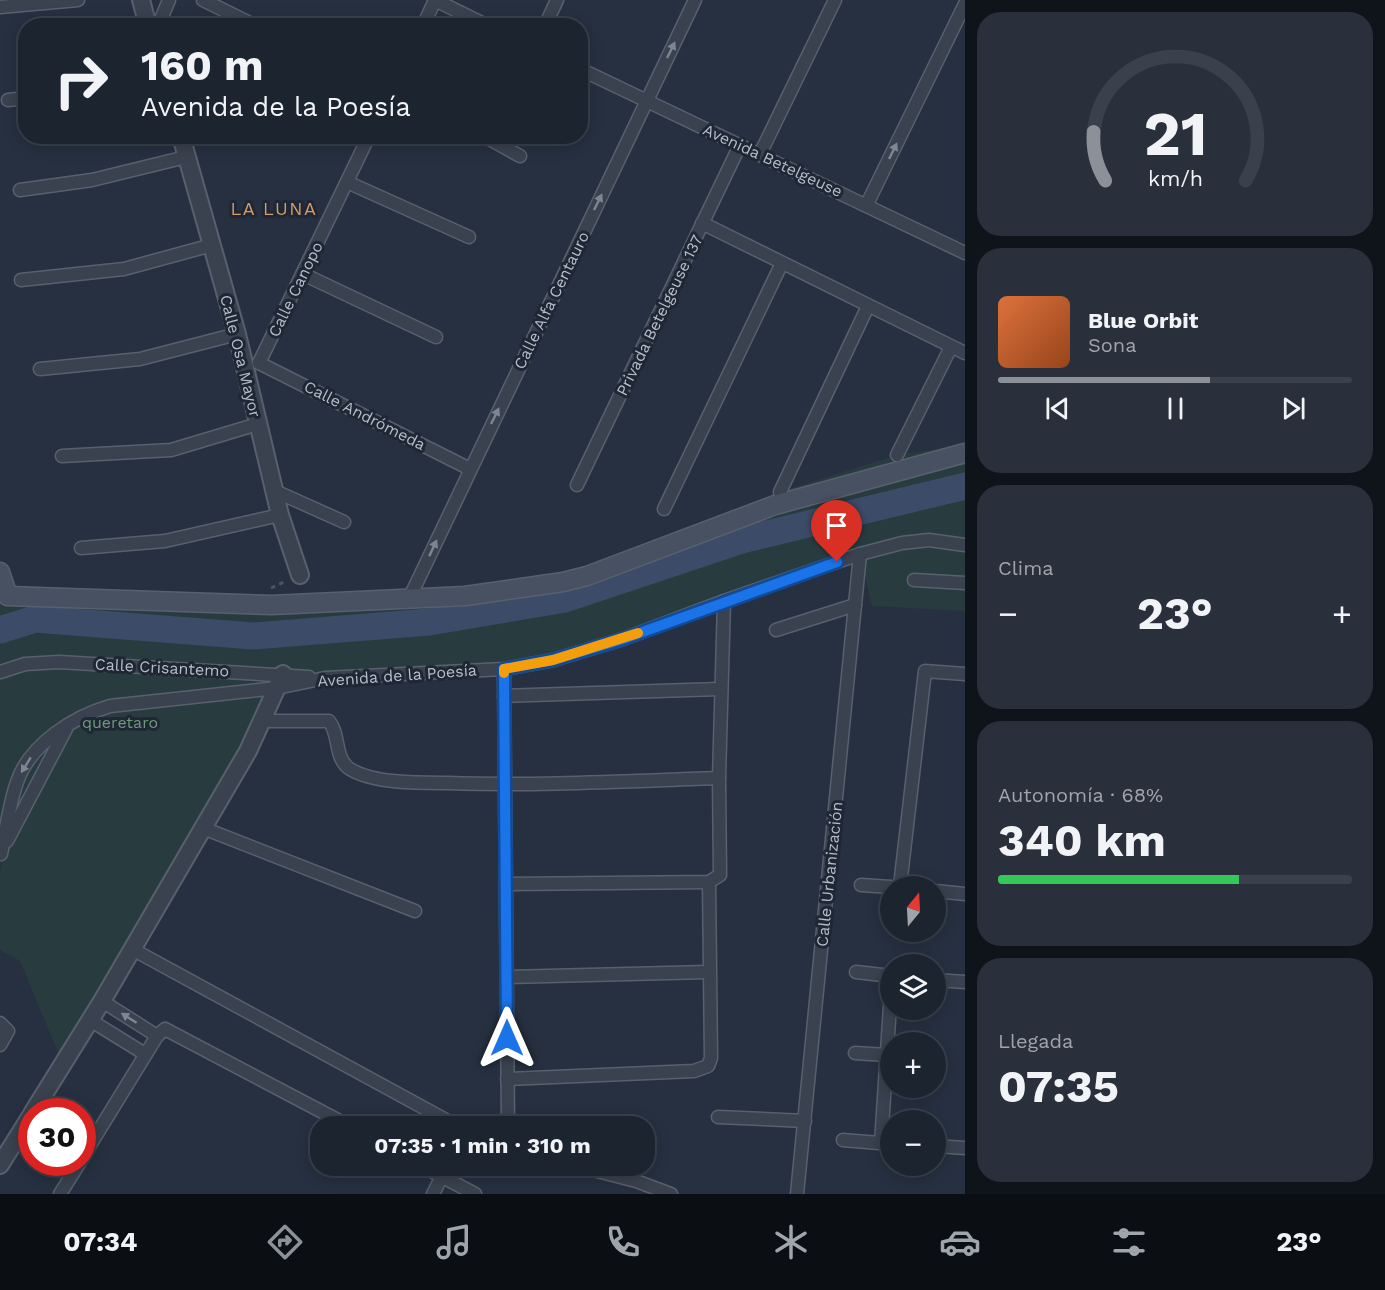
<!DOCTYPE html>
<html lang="es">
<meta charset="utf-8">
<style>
:root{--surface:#1c2430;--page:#29303c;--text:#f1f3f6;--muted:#a0a4ab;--line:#3a414c;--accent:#8c9099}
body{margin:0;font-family:"Work Sans",sans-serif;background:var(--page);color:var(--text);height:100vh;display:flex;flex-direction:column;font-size:22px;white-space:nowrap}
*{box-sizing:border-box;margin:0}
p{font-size:20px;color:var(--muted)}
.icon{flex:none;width:33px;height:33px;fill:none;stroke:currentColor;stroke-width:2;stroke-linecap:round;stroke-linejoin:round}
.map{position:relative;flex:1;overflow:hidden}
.panel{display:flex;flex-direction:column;gap:12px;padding:12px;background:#0f141a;width:420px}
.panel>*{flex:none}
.top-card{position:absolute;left:18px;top:18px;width:570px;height:126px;border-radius:24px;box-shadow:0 3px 15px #0003,0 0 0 2px var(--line);background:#1c2430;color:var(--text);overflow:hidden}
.needle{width:39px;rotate:18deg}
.controls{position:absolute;left:880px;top:876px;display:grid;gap:12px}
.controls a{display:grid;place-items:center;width:66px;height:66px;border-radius:50%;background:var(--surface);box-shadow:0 3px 15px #0003,0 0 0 2px var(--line);font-size:30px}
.speed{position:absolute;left:18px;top:1098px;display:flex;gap:12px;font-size:30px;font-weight:700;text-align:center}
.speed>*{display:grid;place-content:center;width:78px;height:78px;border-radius:50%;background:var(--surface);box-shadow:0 3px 15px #0003,0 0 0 2px var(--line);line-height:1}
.speed .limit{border:9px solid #d22;background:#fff;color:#111}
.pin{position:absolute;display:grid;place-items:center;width:51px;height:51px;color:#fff;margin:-62px -26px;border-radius:50% 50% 50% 0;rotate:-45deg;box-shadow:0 0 6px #0007}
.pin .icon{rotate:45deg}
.me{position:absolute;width:66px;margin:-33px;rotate:0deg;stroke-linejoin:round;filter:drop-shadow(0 0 4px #0008)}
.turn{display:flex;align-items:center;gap:21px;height:126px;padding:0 24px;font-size:27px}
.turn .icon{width:78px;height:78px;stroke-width:2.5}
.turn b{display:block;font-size:42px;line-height:51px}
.big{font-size:45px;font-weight:700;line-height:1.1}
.panel .widget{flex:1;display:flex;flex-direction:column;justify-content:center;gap:9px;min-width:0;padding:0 21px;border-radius:24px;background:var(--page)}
.panel .dial{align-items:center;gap:0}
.dial svg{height:156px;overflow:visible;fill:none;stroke:var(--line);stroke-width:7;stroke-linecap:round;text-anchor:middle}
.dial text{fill:var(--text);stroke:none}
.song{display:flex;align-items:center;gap:18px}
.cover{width:72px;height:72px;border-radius:9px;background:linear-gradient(135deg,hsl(20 70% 55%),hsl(20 70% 35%))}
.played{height:6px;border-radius:3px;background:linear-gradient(90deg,var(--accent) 60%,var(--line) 60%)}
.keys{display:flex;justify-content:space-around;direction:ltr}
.heat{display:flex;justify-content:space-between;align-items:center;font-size:33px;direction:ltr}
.charge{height:9px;border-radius:4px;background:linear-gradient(90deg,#34c759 68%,var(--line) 0)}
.trip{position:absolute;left:310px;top:1116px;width:345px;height:60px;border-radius:24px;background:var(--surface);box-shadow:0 3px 15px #0003,0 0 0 2px var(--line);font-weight:700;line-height:60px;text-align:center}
.dock{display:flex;height:96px;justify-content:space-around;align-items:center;background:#0b0e13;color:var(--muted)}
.dock .icon{width:42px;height:42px}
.dock .active{color:var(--accent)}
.dock b{font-size:27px;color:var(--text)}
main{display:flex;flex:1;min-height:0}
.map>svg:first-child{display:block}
</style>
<main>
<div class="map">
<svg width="965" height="1194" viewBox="0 0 965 1194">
<rect width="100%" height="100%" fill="#263040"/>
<polygon fill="#283c40" points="965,445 965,611 872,606 860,554 661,625 504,669 277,688 63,1064 20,961 0,950 0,875 4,837 0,835 0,600 22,597 272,605 563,582 680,542 780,492 897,455"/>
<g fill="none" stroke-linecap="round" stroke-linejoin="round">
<polyline stroke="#3c4c68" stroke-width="27" points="0,630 35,619 253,636 429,622 565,599 742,540 965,486"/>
<g stroke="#58606d" stroke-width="15">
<g id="minor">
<polyline points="203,0 256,26"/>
<polyline points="435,0 488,26"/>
<polyline points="0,7 78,0"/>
<polyline points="158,26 169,0"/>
<polyline points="423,26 435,0"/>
<polyline points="545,26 557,0"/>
<polyline points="580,69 965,253"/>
<polyline points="8,100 26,98"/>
<polyline points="262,136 264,137"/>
<polyline points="484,136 520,156"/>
<polyline points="760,154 835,0"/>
<polyline points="347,182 469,237"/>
<polyline points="20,190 92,180 186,157"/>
<polyline points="867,204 965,4"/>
<polyline points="702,223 965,353"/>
<polyline points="303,274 436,337"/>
<polyline points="21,280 124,269 212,245"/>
<polyline points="259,363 369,136"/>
<polyline points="259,363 470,469"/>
<polyline points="40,369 140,359 237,334"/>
<polyline points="897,455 951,347"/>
<polyline points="62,456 171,450 258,424"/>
<polyline points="577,485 740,145"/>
<polyline points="275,491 344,522"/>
<polyline points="780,492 868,306"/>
<polyline points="664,509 782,263"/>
<polyline points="81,548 165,541 280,515"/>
<polyline points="914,580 965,583"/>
<polyline points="408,601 695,0"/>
<polyline points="776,630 855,605"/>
<polyline points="504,669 508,1126"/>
<polyline points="0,672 25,664 59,662 309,677"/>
<polyline points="504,696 720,689"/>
<path d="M 263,721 L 329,721 C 340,734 334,759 350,769 C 374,784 422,783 449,783 C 539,786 629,781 719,778"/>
<polyline points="203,828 415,911"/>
<polyline points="7,841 66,729"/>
<path d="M 1,854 C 6,830 9,805 17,782 C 30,744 73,717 110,706 L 277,688 L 325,678 L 504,669 L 553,660 L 623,639 L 724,601 L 860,554 L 902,543 L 929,540 L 965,545"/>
<polyline points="506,884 709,882 720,875 719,778 724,601"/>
<polyline points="861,885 891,887"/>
<polyline points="900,886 925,671 965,674"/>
<polyline points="936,891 965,894"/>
<polyline points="132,949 457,1126"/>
<polyline points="856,972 891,976"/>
<polyline points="507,977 708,972"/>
<polyline points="936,980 965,982"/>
<polyline points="102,1001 157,1036"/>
<polyline points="90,1020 145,1054"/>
<polyline points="0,1023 8,1031 0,1045"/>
<polyline points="855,1053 887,1055"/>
<polyline points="507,1079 694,1071 708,1066 711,1058 709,882"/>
<polyline points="718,1117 805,1121"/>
<polyline points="843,1140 891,1144"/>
<polyline points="881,1143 891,990"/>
<polyline points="936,1146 965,1148"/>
<polyline points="82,1158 157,1036 165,1029 349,1126"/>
<polyline points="422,1166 475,1194"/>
<polyline points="578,1166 636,1181 671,1194"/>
<polyline points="60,1194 80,1162"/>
<polyline points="433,1194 442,1176"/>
<polyline points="797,1194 860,554"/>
</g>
</g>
<g stroke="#58606d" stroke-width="20">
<g id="tertiary">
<polyline points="141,0 148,26"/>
<polyline points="181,136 237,334 280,515 300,575"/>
<polyline points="33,1112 102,1001 248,751 283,674"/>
<polyline points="0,1165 32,1114"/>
</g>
</g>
<g stroke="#58606d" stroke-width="21">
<polyline id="secondary" points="0,572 8,596 272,605 465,596 563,582 587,576 775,505 965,453"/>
</g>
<polyline stroke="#46595d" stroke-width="3" stroke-dasharray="4.5 4.5" stroke-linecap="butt" points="271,588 286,581"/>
<use href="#minor" stroke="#3a424f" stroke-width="12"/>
<use href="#tertiary" stroke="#3a424f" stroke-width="16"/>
<use href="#secondary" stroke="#485162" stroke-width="18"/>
</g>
<defs><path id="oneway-solid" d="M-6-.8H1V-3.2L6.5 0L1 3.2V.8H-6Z" transform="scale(1.5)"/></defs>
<g fill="#7f8693">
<use href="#oneway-solid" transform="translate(671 50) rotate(-64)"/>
<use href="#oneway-solid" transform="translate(893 151) rotate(-64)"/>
<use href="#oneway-solid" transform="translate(598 202) rotate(-64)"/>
<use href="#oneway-solid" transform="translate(495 416) rotate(-64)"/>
<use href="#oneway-solid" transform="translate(433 548) rotate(-65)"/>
<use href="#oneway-solid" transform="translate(26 765) rotate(122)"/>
<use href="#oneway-solid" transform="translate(129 1018) rotate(-148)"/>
</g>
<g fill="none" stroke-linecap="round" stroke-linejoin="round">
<g stroke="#114b97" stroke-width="15">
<polyline id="route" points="507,1038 504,669 553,660 623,639 837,562"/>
</g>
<use href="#route" stroke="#1a73e8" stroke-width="10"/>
<polyline stroke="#f59e0b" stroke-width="10" points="504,673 504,669 553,660 638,633"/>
</g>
<g text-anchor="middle" stroke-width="6" stroke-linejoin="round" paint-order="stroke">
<g font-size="16" fill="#b7bdca" stroke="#1f2735">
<text transform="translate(773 160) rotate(25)" y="6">Avenida Betelgeuse</text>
<text transform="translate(295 289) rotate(-64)" y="6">Calle Canopo</text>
<text transform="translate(551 300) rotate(-64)" y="6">Calle Alfa Centauro</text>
<text transform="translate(659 315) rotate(-64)" y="6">Privada Betelgeuse 137</text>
<text transform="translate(241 356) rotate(76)" y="6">Calle Osa Mayor</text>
<text transform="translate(365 415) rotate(27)" y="6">Calle Andrómeda</text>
<text transform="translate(162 667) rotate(3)" y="6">Calle Crisantemo</text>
<text transform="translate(397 675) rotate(-4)" y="6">Avenida de la Poesía</text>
<text transform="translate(829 874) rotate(-84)" y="6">Calle Urbanización</text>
</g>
<g font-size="16" fill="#6e9a7b" stroke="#1f2735">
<text x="120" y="728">queretaro</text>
</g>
<g font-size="18" letter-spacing="1.5" fill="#d39c69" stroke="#1f2735">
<text x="274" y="215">LA LUNA</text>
</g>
</g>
</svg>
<div class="controls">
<a><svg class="needle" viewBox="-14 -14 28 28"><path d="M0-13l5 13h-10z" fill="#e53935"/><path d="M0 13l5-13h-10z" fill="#a0a4ab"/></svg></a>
<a><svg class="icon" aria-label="layers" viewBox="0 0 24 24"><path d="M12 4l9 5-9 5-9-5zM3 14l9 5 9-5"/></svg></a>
<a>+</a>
<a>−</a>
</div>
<div class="speed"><div class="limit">30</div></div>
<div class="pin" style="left:837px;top:562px;background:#d93025"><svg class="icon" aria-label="arrive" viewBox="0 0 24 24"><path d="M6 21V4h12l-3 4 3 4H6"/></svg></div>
<svg class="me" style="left:507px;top:1038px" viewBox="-20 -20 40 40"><path d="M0-17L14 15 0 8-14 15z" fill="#1a73e8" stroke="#fff" stroke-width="4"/></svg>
<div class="trip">07:35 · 1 min · 310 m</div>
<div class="top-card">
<div class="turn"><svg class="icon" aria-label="right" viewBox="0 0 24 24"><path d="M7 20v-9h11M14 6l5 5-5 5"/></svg><div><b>160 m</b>Avenida de la Poesía</div></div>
</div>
</div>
<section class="panel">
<div class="widget dial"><svg viewBox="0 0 100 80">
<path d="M14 69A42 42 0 1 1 86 69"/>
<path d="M14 69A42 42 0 0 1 8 44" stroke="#8c9099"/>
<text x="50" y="56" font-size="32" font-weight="700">21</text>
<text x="50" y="72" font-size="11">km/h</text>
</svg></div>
<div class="widget">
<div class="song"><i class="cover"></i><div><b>Blue Orbit</b><p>Sona</p></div></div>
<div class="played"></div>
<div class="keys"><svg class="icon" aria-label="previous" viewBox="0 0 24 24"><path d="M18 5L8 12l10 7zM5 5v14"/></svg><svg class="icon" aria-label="pause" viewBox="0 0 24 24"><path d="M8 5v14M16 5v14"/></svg><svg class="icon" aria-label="next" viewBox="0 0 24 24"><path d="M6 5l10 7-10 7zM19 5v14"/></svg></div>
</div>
<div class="widget"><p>Clima</p>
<div class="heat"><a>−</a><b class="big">23°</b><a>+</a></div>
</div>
<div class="widget"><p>Autonomía · 68%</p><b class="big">340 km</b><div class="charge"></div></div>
<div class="widget"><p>Llegada</p><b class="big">07:35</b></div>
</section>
</main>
<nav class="dock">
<b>07:34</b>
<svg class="icon active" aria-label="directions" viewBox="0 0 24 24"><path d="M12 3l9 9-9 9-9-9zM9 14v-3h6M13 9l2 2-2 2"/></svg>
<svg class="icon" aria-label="music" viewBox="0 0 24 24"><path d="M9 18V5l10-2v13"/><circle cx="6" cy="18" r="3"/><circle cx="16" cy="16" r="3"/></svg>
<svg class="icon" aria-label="phone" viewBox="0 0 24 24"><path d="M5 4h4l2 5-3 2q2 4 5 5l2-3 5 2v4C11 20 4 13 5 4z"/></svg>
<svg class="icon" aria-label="climate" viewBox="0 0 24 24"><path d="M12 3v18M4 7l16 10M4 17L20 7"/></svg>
<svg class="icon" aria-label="car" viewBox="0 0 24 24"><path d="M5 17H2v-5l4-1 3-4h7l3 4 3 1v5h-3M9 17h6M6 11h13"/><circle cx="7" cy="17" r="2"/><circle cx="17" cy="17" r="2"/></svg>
<svg class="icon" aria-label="filters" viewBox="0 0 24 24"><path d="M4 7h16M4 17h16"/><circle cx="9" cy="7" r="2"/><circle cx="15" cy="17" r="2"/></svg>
<b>23°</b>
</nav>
